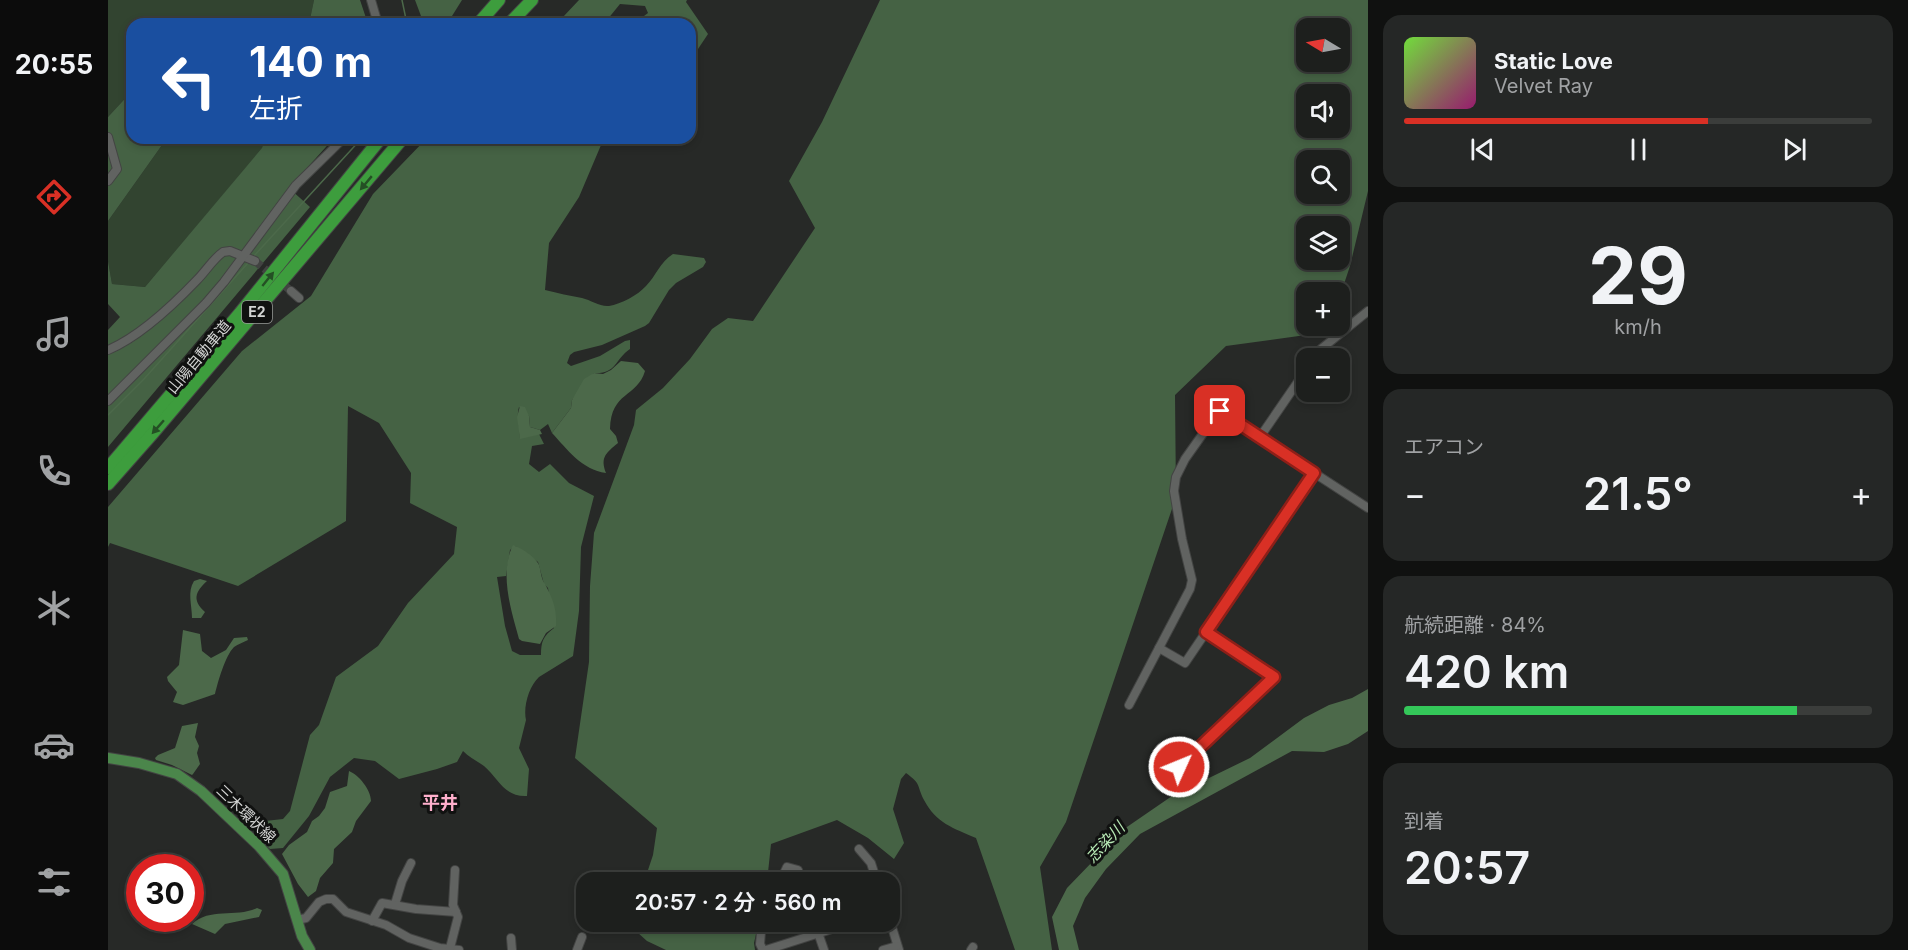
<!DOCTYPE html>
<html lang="ja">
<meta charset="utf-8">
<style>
:root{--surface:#1d1f1d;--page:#252726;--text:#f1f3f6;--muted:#a0a2a4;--line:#3b3d3b;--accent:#d93025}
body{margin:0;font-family:Inter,"Noto Sans JP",sans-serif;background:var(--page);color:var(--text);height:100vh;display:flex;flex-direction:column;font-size:22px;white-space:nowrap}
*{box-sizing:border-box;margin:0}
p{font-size:20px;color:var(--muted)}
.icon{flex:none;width:33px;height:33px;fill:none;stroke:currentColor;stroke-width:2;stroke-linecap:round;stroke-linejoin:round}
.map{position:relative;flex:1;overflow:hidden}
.details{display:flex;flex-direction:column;gap:15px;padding:15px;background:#101110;width:540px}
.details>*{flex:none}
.guide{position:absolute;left:18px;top:18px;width:570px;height:126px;border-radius:18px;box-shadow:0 3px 9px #0003,0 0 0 2px var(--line);background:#1a4fa0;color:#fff;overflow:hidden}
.needle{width:39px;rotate:280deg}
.fabs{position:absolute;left:1188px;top:18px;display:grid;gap:12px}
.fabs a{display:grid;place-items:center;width:54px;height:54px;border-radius:12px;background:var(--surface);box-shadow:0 3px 9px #0003,0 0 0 2px var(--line);font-size:30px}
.speed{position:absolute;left:18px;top:854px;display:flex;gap:12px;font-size:30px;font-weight:700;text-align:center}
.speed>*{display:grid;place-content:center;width:78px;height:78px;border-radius:50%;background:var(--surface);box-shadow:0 3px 9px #0003,0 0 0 2px var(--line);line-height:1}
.speed .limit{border:9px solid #d22;background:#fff;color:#111}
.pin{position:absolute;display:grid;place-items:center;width:51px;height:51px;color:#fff;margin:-26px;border-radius:12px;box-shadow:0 3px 9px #0006}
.me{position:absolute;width:66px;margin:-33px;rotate:46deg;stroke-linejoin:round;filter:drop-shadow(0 0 4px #0008)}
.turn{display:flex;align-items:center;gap:21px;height:126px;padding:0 24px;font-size:27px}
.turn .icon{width:78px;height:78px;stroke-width:2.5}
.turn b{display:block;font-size:42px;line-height:51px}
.big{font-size:45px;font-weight:600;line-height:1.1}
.details .tile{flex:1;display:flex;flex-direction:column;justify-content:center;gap:9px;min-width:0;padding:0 21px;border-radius:18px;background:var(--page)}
.details .dial{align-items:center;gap:0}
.dial b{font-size:78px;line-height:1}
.song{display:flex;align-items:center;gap:18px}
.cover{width:72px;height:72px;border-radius:9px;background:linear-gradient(135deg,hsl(100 70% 55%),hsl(320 70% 35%))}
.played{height:6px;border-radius:3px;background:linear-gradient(90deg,var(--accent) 65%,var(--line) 65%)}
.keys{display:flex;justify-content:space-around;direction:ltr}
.heat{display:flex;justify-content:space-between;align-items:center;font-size:33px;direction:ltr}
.charge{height:9px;border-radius:4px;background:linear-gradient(90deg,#34c759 84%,var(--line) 0)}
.trip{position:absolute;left:468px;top:872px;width:324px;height:60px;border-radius:18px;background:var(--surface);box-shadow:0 3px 9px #0003,0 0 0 2px var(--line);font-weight:600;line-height:60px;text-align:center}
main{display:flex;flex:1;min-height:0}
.tab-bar{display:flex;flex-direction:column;width:108px;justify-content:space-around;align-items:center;background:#0c0c0c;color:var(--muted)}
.tab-bar .icon{width:42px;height:42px}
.tab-bar .on{color:var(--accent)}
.tab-bar b{font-size:27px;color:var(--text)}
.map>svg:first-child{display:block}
</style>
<main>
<nav class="tab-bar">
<b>20:55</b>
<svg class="icon on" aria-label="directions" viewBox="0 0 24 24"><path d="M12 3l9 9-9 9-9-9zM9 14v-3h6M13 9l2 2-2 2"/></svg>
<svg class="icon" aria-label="music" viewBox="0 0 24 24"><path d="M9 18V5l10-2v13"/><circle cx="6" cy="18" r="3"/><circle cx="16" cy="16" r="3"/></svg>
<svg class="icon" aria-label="phone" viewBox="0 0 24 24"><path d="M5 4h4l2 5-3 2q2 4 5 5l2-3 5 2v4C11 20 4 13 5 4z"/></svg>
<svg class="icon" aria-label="climate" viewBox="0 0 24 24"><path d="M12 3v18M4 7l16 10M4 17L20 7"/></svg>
<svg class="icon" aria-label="car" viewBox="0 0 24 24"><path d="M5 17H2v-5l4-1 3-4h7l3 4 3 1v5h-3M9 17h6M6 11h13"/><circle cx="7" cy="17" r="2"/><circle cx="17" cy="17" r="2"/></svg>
<svg class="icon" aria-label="filters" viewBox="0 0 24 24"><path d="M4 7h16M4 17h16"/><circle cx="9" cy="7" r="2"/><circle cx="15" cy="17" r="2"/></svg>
</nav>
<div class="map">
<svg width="1260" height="950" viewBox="0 0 1260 950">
<rect width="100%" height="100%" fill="#272927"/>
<g fill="#324430">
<polygon points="0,0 206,0 201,24 24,24 24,91 0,117"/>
<polygon points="59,138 158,138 155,148 37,287 4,284 0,261 0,221"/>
</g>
<g fill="#456244" fill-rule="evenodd">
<polygon points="206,0 252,0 260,24 201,24"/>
<polygon points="307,0 354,0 339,24 332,24 313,16"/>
<polygon points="471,0 579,0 578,2 600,34 582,61 582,24 532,24 532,19 540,13 537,6 512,4 499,20 498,24 446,24 455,17"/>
<path d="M 772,0 L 1260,0 L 1260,191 L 1242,266 L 1232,296 L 1232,292 L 1198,292 L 1198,326 L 1206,326 L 1198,335 L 1118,346 L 1067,395 L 1068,497 L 958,822 L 932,867 L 944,950 L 907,950 L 868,838 C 845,828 828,823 816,800 C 808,784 814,785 798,773 L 793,779 L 785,809 L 796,843 L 786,859 L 760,838 L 729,820 L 663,844 L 659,882 L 536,882 L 545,855 L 549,828 L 467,758 L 481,662 L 482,586 L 486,533 L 526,425 L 528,410 L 555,388 L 582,359 L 604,329 L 620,318 L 645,321 L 707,228 L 681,181 L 714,122 ZM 1198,28 L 1232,28 L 1232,62 L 1198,62 ZM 1198,94 L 1232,94 L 1232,128 L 1198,128 ZM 1198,160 L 1232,160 L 1232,194 L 1198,194 ZM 1198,226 L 1232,226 L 1232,260 L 1198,260 Z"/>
<polygon points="24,91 24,138 59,138 0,221 0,117"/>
<polygon points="158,138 226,138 181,188 202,207 0,447 0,330 12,317 0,304 0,261 4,284 37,287 154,148"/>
<path d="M 319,138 L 496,138 L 471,197 L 441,243 L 437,290 C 450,293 462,296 474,298 C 483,300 492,307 501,306 C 513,304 530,295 538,286 C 548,276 552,262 565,254 L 596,258 L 598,262 L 595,267 L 568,283 L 561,290 L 541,323 L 537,326 L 494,345 L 466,352 L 462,355 L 459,363 L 463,366 L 492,356 L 517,341 L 522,340 L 522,349 C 506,360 509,374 486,373 L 464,400 L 463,408 L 444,433 L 440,424 L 432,430 L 422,427 L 421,416 L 411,407 C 408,418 412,427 412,438 L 431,434 L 436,444 L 424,446 L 421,464 L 431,472 L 442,464 L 461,483 L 486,496 L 473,547 L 471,611 L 465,656 L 431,677 C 421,686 415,707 418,720 L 411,748 L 421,769 L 419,796 C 396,797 391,779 376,766 C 369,761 361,757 355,751 L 349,762 L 329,769 L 291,779 L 267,761 L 246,758 L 222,777 L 201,816 L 175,848 L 162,849 L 150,839 L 149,832 L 157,821 L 175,819 L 182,811 L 202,735 L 211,725 L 228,677 L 270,646 L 300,603 L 346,554 L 349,527 L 302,503 L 303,473 L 271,423 L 240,406 L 238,521 L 130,586 L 2,543 L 0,547 L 0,507 L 134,351 L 203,296 L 265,194 ZM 407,546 L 430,562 L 436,584 L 440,588 L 446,628 C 435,636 433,642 433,655 L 412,655 L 404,651 L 397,626 L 389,577 L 398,576 L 402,550 Z"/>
<polygon points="520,921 651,921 646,943 647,950 558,950 539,941 519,923"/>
</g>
<g fill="#4c694a">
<path d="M 513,361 L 530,363 L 537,371 C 529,398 503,391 502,429 L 508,436 L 510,443 C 498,453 492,457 498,473 C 474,470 459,449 444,433 L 463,408 L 464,400 L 476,379 L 486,373 L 495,374 L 503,370 Z"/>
<polygon points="412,406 417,407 421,416 422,427 432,430 434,434 412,439 409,417"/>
<path d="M 405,545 C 413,548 428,557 431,565 C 433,571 433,579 437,584 C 445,599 449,609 448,626 L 438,633 L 432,644 L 414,641 L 411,639 C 403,610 391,573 405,545 Z"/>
<path d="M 92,579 L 99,581 C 87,592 84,600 97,612 L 93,618 L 84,618 C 84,605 79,592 86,581 Z"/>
<path d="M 75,630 L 92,634 L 94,651 L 103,658 L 118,650 L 126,638 L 139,637 L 140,640 C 136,642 130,644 126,647 C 117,656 110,682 107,694 L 75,705 L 65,702 L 69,692 L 60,681 L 59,677 L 71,665 Z"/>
<polygon points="1260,689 1260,731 1240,744 1216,752 1184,751 1032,834 998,869 977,898 965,926 971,950 951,950 944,917 959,888 1016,829 1064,796 1142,758 1196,718 1221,705 1244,698"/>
<polygon points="90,723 87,737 91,746 89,753 92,764 85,774 84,775 64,765 48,760 47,758 50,755 67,748 74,726"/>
<path d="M 241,771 C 251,775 263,790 263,801 L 248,821 L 244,832 L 226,849 L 225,863 L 212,878 L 208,891 L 200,897 L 190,884 L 174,854 L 181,845 L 199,832 L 204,821 L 211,816 L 217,808 L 222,792 L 239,786 Z"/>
<path d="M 149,908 L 154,910 L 151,917 L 117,924 L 107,934 L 84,924 C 102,907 128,918 149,908 Z"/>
</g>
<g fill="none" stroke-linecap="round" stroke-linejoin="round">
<g stroke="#4c694a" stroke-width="1.5">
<polyline points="294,0 299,24"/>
<polyline points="145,257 254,138"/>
<polyline points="0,415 36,379 140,263"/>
</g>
<polyline stroke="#414341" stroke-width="8" stroke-dasharray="8 4" stroke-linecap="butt" points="147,261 183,291"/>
<g stroke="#434443" stroke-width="10">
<g id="minor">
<polyline points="263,0 270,24"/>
<polyline points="0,137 9,169 0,181"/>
<polyline points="183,291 191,298"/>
<path d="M 0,350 C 31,337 66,304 89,280 C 98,271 105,259 115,252 L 122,251 L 147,261"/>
<polyline points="1206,358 1213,349 1260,311"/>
<polyline points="0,401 98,303 116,282 188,185 236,138"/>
<polyline points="1152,437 1198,370"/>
<polyline points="1051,648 1077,663 1206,473"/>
<polyline points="1021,705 1082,589 1084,580 1074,539 1066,491 1068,477 1077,459 1111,411 1260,508"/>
<polyline points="1066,771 1166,677 1098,632"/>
<polyline points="751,849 763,863 769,882"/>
<polyline points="672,882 679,867 690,870 694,882"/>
<polyline points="750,882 767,876"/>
<polyline points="287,904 294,881 303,863"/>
<polyline points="189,920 198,918 211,902 218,899 225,899 238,912 278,925 301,938 332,948 351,950"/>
<polyline points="264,921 274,903 308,909 348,912"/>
<polyline points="654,921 652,944 655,950"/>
<polyline points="706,921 716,950"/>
<polyline points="782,921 791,950"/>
<polyline points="403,938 404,950"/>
<polyline points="342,948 350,917 345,905 347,870"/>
<polyline points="469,950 474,937"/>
<polyline points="658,950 749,921"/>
<polyline points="775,950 789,946"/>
<polyline points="863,950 865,947"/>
</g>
</g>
<g stroke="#434443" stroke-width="12">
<polyline id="major" points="0,758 31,763 69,774 93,791 151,846 175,874 194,936 202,950"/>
</g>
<g stroke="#434443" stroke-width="14">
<g id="highway">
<polyline points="370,24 391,0"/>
<polyline points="401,24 424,0"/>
<polyline points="0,468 132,313 273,138"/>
<polyline points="0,484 45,433 295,138"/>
</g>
</g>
<use href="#minor" stroke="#616361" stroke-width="8"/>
<use href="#major" stroke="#4b864b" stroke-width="10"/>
<use href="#highway" stroke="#3d9d3d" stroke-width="12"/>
</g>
<defs><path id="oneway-solid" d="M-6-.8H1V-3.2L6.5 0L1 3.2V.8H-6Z" transform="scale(1.5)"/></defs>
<g fill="#245024">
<use href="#oneway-solid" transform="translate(258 183) rotate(130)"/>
<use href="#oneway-solid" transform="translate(160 279) rotate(-51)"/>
<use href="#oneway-solid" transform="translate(50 427) rotate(131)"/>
</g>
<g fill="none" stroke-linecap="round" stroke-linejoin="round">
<g stroke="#8d1f18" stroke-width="15">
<polyline id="route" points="1071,767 1166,677 1098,632 1206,473 1112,411"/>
</g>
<use href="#route" stroke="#d93025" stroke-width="10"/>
</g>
<g text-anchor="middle" stroke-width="6" stroke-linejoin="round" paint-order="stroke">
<rect fill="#101110" stroke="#989a98" stroke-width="1.5" x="134" y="301" width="30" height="22" rx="4.5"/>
<g font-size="14" font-weight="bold" fill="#d3d4d3">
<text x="149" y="317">E2</text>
</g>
<g font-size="15" fill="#d3d4d3" stroke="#101110">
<text transform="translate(91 357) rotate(-50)" y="5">山陽自動車道</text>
<text transform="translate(138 814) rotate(44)" y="5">三木環状線</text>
</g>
<g font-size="16" font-style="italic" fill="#b8eab5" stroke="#101110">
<text transform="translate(997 842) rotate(-47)" y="6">志染川</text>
</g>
<g font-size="18" font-weight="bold" fill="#ffafcc" stroke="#101110">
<text x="332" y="809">平井</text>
</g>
</g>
</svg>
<div class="fabs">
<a><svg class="needle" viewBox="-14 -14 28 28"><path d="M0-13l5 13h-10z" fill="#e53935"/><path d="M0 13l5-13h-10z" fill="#a0a2a4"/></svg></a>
<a><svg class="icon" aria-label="sound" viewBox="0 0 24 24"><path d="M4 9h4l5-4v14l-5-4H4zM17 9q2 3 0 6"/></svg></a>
<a><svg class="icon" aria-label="search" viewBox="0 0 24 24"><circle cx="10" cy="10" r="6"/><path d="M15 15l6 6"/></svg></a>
<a><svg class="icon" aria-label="layers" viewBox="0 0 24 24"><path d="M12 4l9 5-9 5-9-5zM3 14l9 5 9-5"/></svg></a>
<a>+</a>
<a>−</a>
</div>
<div class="speed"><div class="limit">30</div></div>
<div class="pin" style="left:1112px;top:411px;background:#d93025"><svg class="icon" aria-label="arrive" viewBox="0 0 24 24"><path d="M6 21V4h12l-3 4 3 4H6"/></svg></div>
<svg class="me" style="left:1071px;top:767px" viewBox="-20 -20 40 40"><circle r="17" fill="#d93025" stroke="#fff" stroke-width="3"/><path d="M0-11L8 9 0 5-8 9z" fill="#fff"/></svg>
<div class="trip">20:57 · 2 分 · 560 m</div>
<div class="guide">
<div class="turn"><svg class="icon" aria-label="left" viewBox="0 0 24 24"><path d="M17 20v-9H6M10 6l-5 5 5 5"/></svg><div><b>140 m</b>左折</div></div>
</div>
</div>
<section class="details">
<div class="tile">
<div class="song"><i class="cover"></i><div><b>Static Love</b><p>Velvet Ray</p></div></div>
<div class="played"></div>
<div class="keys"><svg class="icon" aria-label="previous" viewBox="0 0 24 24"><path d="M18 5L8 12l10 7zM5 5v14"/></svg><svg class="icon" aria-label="pause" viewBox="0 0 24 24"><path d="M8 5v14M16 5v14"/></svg><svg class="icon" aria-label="next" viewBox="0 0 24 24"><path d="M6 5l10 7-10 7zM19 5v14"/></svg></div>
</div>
<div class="tile dial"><b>29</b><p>km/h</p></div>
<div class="tile"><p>エアコン</p>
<div class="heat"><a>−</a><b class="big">21.5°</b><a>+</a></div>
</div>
<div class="tile"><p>航続距離 · 84%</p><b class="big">420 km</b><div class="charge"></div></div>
<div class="tile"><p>到着</p><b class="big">20:57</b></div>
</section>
</main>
